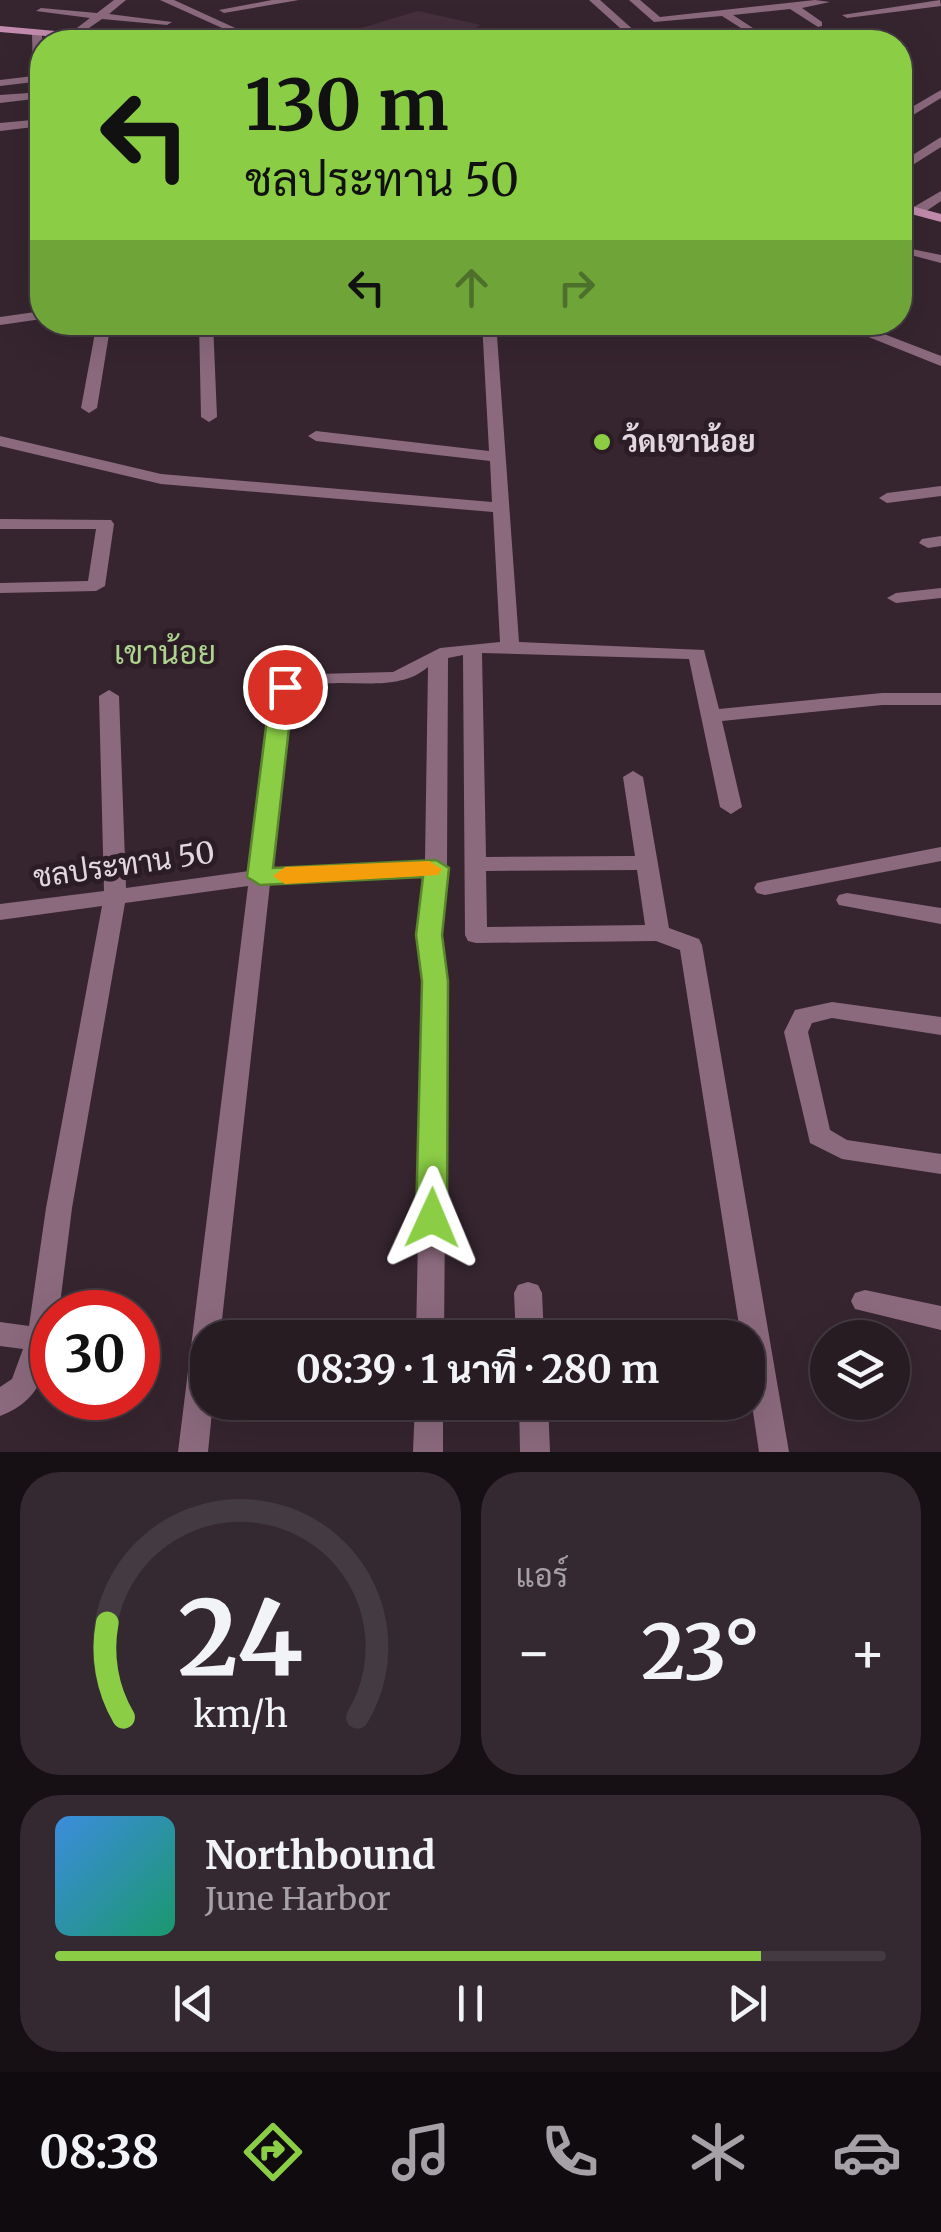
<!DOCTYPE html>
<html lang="th">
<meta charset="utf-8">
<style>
:root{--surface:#281c23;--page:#342930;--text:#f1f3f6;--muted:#a5a1a6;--line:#443a41;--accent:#8bce46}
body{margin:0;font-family:Merriweather,Sarabun,serif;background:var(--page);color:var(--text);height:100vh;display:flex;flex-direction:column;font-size:38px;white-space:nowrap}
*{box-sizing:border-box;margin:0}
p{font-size:32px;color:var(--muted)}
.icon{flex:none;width:55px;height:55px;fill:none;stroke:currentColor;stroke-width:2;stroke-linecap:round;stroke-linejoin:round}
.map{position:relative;height:1452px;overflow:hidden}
.details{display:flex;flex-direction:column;gap:20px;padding:20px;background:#160f13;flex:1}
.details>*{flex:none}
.guide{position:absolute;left:30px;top:30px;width:882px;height:305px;border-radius:40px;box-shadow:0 10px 40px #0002,0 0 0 2px var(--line);background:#8bce46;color:#111;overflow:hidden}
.controls{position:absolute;left:810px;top:1320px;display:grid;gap:20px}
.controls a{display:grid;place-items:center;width:100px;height:100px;border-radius:50%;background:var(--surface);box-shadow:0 10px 40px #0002,0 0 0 2px var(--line);font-size:50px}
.speed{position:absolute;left:30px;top:1290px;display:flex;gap:20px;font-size:50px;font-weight:700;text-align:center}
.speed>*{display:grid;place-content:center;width:130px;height:130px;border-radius:50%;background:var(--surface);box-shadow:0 10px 40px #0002,0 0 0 2px var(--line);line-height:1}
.speed .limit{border:15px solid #d22;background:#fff;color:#111}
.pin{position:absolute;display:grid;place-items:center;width:85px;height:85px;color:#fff;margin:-42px;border:5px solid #fff;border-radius:50%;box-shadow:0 2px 10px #0007}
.me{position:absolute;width:110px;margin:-55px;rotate:1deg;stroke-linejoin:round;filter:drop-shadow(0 0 8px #0008)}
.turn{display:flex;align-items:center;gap:35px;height:210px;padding:0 50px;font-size:45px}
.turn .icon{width:130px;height:130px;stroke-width:2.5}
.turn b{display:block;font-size:70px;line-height:85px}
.lanes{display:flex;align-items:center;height:95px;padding:0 50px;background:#0003;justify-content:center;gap:50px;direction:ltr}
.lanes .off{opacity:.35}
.big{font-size:75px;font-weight:700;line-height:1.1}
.details .card{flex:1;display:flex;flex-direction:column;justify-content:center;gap:15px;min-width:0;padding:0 35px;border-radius:40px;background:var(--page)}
.details .dial{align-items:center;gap:0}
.dial svg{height:260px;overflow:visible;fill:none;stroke:var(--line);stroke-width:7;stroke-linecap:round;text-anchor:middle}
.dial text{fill:var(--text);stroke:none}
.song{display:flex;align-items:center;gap:30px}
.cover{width:120px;height:120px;border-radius:15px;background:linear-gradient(135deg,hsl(210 70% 55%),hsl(160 70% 35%))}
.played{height:10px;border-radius:5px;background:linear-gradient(90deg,var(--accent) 85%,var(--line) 85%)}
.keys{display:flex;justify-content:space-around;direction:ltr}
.heat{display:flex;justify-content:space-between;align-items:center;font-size:55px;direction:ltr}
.details .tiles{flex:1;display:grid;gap:20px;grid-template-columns:1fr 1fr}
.card:last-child{grid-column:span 2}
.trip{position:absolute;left:190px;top:1320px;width:575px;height:100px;border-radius:40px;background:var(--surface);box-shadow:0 10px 40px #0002,0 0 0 2px var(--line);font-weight:700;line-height:100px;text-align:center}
.dock{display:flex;height:160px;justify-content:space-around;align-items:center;background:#100b0e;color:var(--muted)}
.dock .icon{width:70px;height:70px}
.dock .selected{color:var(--accent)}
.dock b{font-size:45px;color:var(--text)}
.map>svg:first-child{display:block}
</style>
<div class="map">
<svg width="941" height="1452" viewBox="0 0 941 1452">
<rect width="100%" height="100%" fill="#36252f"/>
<polygon fill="#452f3c" points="418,11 481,25 448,42 333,42 358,29"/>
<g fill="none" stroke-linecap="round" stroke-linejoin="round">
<g fill="#8c6a7e" fill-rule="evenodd">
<polygon points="114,0 126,0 109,14 172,22 167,25 102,19 73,39 69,38 69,34 90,18 36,11 41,8 97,13"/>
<polygon points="160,0 174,0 266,42 253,42"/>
<polygon points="272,0 299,0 224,13 219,10"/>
<polygon points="589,0 600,0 647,42 636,42 627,34 539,36 539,32 543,31 620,28"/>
<polygon points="629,0 640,0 660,17 815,0 830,2 802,8 822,22 822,26 818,27 790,9 733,15 759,32 759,36 755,37 722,16 654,22"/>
<polygon points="940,0 941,6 847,18 842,15"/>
<polygon points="37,30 42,33 42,81 0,86 0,80 33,76 32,33"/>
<polygon points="941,90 941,98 900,123 900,114"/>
<polygon points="42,92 42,98 0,103 0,95"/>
<polygon points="42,119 42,126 0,131 0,123"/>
<polygon points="941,137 941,147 900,173 900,163"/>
<polygon points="941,191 941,201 922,214 912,214 912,208"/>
<polygon points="907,248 941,255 941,263 907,254"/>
<polygon points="42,311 42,319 0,325 0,317"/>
<polygon points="97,322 111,322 97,408 89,413 81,408"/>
<polygon points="199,322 213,322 217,417 209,422 201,417"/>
<path d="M 482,322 L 496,322 L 519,642 L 704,650 L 719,709 L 882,693 L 941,693 L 941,705 L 882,705 L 722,721 L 742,807 L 731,814 L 720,807 L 689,659 L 482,653 L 486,857 L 635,856 L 623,777 L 633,771 L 643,777 L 669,928 L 699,939 L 702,945 L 789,1452 L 759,1452 L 748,1378 L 748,1338 L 741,1338 L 680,950 L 656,941 L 476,943 L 468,941 L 465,935 L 463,655 L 448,658 L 447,868 L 440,935 L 447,981 L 444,1338 L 416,1338 L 423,981 L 418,935 L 424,876 L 270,884 L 220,1338 L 208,1338 L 208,1402 L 213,1402 L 208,1452 L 178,1452 L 248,886 L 125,903 L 72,1208 L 59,1312 L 52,1312 C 52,1357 47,1399 0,1416 L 0,1387 L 12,1379 L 23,1349 L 0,1346 L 0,1322 L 29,1326 L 46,1208 L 102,906 L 0,920 L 0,904 L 104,891 L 99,696 L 109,690 L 119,696 L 126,888 L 249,871 L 268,719 L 265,700 L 278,685 L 292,679 L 317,674 L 393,672 L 440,648 L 500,642 L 493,512 L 161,484 L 0,446 L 0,436 L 161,474 L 492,502 L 490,461 L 316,441 L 308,436 L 316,431 L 489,451 ZM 428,667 L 425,861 L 272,869 L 288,719 L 285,701 C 318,664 388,702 428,667 ZM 637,870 L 645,925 L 487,927 L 486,871 Z"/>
<polygon points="831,322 853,322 941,356 941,366"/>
<polygon points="941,486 941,496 887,503 879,498 887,493"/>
<polygon points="0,519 111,520 114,524 105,586 96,591 0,593 0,583 88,581 96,529 0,529"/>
<polygon points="941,536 941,546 928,548 919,543 922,539"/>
<polygon points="941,588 941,598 896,603 887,598 896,593"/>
<polygon points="941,847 941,861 765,895 757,893 754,888 757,883 765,881"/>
<polygon points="847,893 941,908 941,924 839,905 836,900 839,895"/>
<polygon points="832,1002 941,1017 941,1035 832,1018 812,1023 808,1032 830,1130 847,1140 941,1154 941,1174 842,1159 810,1143 784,1032 795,1010"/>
<polygon points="528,1282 538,1285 542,1293 544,1338 516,1338 514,1293 518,1285"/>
<polygon points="865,1290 941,1306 941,1330 855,1309 851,1301 855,1293"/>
<polygon points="415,1402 443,1402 443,1452 413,1452"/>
<polygon points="519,1402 548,1402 550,1452 520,1452"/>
</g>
<g fill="#c38cae" fill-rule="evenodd">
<polygon points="0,26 145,39 150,42 114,42 0,32"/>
<polygon points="900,203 941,214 941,222 900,211"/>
</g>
</g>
<polygon fill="#8bce46" stroke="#5a862e" stroke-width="2.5" points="285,680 296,687 286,700 290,719 273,868 436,860 449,868 442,935 448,981 447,1218 442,1227 432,1231 421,1227 416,1218 422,981 416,935 423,877 260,885 247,877 267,719 264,700 277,682"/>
<polygon fill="#f59e0b" points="429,861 442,869 438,875 285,884 273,876 285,867"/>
<circle fill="#8bce46" stroke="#2b1c25" stroke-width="4" cx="602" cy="442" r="10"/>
<g text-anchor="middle" stroke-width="10" stroke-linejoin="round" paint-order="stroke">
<g font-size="30" font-weight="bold" fill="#e2d7de" stroke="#2b1c25" text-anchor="start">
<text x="622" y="452">ว้ดเขาน้อย</text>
</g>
<g font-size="30" fill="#e2d7de" stroke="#2b1c25">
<text transform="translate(124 865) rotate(-8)" y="10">ชลประทาน 50</text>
</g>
<g font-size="32" fill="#add38f" stroke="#2b1c25">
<text x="165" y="664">เขาน้อย</text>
</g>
</g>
</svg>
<div class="controls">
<a><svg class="icon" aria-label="layers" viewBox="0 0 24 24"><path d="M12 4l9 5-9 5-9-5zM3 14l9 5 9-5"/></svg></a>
</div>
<div class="speed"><div class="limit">30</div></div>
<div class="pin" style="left:285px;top:687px;background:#d93025"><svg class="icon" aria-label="arrive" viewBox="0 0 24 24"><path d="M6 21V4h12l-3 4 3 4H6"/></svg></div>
<svg class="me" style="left:432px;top:1218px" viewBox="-20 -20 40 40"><path d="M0-17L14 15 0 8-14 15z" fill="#8bce46" stroke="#fff" stroke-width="4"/></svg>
<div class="trip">08:39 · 1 นาที · 280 m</div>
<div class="guide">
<div class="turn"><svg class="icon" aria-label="left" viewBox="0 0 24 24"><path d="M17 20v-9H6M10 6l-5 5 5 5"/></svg><div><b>130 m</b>ชลประทาน 50</div></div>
<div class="lanes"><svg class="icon" aria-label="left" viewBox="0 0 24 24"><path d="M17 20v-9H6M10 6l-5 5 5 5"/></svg><svg class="icon off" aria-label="ahead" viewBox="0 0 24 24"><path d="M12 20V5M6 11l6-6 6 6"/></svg><svg class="icon off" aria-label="right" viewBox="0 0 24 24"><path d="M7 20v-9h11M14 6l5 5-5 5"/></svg></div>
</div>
</div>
<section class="details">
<div class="tiles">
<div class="card dial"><svg viewBox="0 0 100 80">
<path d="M14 69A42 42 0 1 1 86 69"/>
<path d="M14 69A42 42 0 0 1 9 40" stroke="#8bce46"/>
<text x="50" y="56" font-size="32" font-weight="700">24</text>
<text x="50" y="72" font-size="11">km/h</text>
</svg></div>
<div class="card"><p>แอร์</p>
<div class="heat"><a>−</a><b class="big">23°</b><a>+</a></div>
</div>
<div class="card">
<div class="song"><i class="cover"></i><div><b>Northbound</b><p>June Harbor</p></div></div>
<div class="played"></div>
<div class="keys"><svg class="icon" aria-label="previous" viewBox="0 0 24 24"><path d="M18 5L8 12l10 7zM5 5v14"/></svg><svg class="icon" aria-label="pause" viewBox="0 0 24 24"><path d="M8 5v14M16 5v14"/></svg><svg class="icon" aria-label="next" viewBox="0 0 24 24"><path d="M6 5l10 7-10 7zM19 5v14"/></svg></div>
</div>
</div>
</section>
<nav class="dock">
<b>08:38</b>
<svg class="icon selected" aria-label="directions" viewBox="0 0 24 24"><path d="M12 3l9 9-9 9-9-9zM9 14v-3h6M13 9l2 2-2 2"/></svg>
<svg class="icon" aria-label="music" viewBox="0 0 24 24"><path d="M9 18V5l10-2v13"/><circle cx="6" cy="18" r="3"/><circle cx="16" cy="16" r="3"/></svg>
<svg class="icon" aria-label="phone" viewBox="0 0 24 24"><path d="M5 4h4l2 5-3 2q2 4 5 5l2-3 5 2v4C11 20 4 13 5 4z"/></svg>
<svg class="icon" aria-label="climate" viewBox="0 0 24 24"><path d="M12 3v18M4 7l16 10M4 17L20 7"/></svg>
<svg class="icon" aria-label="car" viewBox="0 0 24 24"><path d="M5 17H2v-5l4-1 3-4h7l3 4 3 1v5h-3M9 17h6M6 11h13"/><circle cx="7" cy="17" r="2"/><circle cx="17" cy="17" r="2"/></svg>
</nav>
